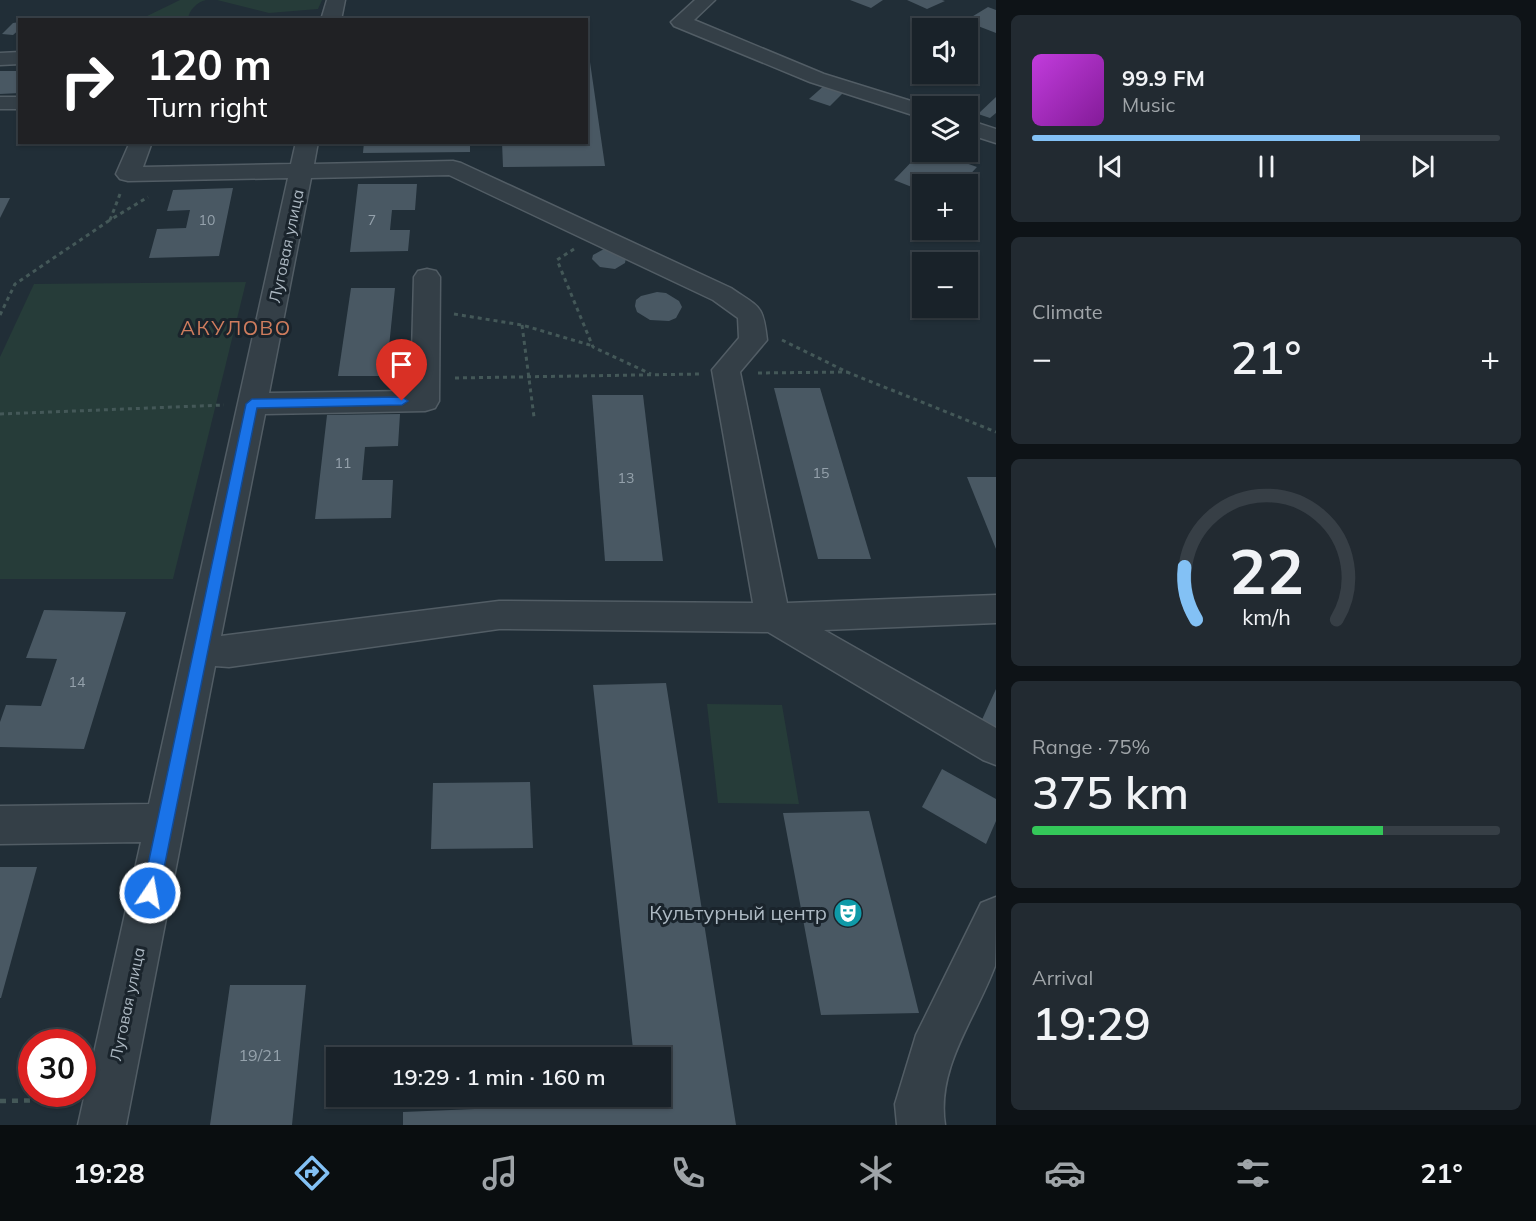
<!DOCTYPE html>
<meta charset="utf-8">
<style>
:root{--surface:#192229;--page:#222a31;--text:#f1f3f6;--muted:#9fa4a8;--line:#373f46;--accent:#83c1f5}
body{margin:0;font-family:Mulish,sans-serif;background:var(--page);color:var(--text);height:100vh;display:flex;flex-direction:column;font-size:22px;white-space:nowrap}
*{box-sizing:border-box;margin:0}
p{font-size:20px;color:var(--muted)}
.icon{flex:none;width:33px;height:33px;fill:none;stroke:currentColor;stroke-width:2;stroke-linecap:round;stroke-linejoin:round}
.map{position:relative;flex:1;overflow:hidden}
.sheet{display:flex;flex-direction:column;gap:15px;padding:15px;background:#0e1317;width:540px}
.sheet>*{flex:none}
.top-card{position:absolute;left:18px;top:18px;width:570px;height:126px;border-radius:0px;box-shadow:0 2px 4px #0004,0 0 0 2px var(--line);background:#202124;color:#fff;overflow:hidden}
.buttons{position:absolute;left:912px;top:18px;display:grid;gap:12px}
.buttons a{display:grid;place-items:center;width:66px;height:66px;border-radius:0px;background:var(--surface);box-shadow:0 2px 4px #0004,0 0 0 2px var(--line);font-size:30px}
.speed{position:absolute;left:18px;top:1029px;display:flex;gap:12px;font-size:30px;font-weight:700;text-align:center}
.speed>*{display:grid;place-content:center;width:78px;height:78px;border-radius:50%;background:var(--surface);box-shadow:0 2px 4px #0004,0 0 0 2px var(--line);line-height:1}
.speed .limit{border:9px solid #d22;background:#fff;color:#111}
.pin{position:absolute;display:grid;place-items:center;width:51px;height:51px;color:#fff;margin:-62px -26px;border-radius:50% 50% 50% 0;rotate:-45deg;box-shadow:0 0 6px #0007}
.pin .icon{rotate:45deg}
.me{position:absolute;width:66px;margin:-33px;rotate:12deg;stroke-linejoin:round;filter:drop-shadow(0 0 4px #0008)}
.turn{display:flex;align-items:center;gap:21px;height:126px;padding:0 30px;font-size:27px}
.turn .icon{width:78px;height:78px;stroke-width:2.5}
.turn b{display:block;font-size:42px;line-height:51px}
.big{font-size:45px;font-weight:600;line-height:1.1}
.sheet .widget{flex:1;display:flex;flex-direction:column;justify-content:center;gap:9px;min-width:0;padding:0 21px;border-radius:9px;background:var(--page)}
.sheet .dial{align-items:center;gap:0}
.dial svg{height:156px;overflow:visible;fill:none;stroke:var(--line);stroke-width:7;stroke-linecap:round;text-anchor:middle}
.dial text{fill:var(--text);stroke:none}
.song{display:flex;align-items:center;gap:18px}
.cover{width:72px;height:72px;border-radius:9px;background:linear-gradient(135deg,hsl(290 70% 55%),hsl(290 70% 35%))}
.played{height:6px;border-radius:3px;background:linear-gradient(90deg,var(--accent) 70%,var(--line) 70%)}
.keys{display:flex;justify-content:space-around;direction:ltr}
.heat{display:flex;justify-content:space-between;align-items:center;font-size:33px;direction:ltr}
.charge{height:9px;border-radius:4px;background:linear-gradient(90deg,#34c759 75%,var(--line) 0)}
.trip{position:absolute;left:326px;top:1047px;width:345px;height:60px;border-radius:0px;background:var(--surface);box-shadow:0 2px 4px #0004,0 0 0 2px var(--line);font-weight:600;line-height:60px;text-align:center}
.menu{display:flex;height:96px;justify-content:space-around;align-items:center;background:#0a0e10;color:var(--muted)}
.menu .icon{width:42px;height:42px}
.menu .current{color:var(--accent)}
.menu b{font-size:27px;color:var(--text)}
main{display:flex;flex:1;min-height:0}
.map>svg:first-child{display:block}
</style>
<main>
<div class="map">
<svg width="996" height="1125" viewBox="0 0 996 1125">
<rect width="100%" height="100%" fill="#212e37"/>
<g fill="#263c39">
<path d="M 180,0 L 206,0 C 197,2 189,10 188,19 L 123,19 L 145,17 Z"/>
<polygon points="217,0 322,0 318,9 269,13"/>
<polygon points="246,282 173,579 0,579 0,357 34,284"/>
<polygon points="707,704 782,705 799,804 718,803"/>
</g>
<g fill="#495863">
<polygon points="850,0 883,0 871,8"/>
<polygon points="907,0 942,0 945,1 927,9"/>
<polygon points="988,7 996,10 996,33 965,21"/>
<polygon points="20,22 20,29 13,35 2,34 13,23"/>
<polygon points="586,62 590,62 605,166 503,167 502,142 586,142"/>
<polygon points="0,71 20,71 20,93 0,94"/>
<polygon points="826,84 846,90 830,106 809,99"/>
<polygon points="996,97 996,113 990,118 978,114"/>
<polygon points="364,142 470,142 470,152 363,153"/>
<polygon points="921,152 935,152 977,167 961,184 922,184 922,191 894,180"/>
<polygon points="358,184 417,184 415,210 392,210 390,230 410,230 408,251 350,252"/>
<polygon points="233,188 219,256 149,258 157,229 186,228 190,210 167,211 173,190"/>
<polygon points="0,198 10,198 0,218"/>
<polygon points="604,249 611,249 626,258 625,263 615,269 600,267 592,259 593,255"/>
<polygon points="351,288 395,288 386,376 338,376"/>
<polygon points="657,292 666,293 679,301 682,307 676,318 669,321 650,320 637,312 635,306 636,300 641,296"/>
<polygon points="774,388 820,388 871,559 818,559"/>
<polygon points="592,395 643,395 663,561 605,561"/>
<polygon points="400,414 398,446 365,447 362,480 393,480 391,518 315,519 327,415"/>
<polygon points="967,477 996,477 996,549"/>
<polygon points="44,610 126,612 84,749 0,747 0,722 6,705 41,706 57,659 26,658"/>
<polygon points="666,683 736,1125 403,1125 403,1112 638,1102 638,1096 660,1096 660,1058 634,1058 593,685"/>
<polygon points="996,689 996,732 980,724"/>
<polygon points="942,769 996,799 996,821 986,844 922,807"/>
<polygon points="530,782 533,848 431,849 433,783"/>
<polygon points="869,811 919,1013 821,1015 783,813"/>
<polygon points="0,867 37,867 1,998 0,998"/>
<polygon points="230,985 306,985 292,1125 210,1125"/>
</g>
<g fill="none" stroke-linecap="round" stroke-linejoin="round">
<g stroke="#525d65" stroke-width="3">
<g id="minor">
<polygon points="327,0 345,0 341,20 321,20"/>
<polygon points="695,0 715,0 694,20 824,74 927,106 922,106 922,118 810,82 674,26 671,22"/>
<polygon points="20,52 20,64 0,65 0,53"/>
<rect x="0" y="97" width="20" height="12"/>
<polygon points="968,120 996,129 996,143 968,134"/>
<path d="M 130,142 L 152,142 L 143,167 L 291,164 L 296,142 L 318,142 L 314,164 L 453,161 L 461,163 L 731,288 C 760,308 763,304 767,340 L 740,372 L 787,603 L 996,595 L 996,623 L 824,630 L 996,728 L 996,765 L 983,760 L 768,632 L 499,629 L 229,667 L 215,666 L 126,1125 L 78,1125 L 141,842 L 0,844 L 0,806 L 149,804 L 288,178 L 128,181 L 120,179 L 116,174 ZM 449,175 L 713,300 L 738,318 L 739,338 L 712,370 L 753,603 L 499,601 L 221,636 L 265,414 L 425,411 L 435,408 L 439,401 L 440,277 L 436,271 L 427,269 L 418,271 L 414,277 L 411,391 L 269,393 L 311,178 Z"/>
<path d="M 996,897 C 996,913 996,953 995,966 C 976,1018 936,1067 945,1125 L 897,1125 L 895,1104 L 916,1035 L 981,903 Z"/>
</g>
</g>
<g stroke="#445858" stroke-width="3" stroke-dasharray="4 4" stroke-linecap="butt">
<polyline points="120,194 110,220 148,197"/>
<polyline points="574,249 557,260 593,347 651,374"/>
<polyline points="454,314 522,325 593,346"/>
<polyline points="0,315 15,284 110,220"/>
<polyline points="522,325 534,417"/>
<polyline points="782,340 847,372 996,432"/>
<polyline points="758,373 847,372"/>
<polyline points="455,378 699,374"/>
<polyline points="0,414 224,405"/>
</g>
<polyline stroke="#445858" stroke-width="4.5" stroke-dasharray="6 6" stroke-linecap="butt" points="0,1101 51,1100"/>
<use href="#minor" fill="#343f47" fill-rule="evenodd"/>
</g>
<polygon fill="#1a73e8" stroke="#114b97" stroke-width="1.5" points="402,397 408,401 402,405 257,408 159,893 156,899 150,901 144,899 142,893 246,404 252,399"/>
<defs>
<g id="theatre-disc" transform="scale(1.5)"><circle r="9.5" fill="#0f9aa8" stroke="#1a242c"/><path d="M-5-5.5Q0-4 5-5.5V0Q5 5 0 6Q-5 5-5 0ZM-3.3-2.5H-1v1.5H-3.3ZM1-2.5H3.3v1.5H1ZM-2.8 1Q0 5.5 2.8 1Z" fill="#fff"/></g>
</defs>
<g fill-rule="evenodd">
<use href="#theatre-disc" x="848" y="913"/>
</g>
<g text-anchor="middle" stroke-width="6" stroke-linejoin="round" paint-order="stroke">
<g font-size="14" fill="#95a2ac">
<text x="207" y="225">10</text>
<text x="372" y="225">7</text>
<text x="343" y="468">11</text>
<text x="821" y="478">15</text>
<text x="626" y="483">13</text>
<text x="77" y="687">14</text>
</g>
<g font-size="16" fill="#aebac4" stroke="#1a242c">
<text transform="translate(286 246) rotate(-78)" y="6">Луговая улица</text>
<text transform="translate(127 1004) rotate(-78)" y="6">Луговая улица</text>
</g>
<g font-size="16" fill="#95a2ac">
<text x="260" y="1061">19/21</text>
</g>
<g font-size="20" letter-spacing="1.5" fill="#d07d5e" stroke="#1a242c">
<text x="236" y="335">АКУЛОВО</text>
</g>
<g font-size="20" fill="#aebac4" stroke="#1a242c" text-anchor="end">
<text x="827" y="920">Культурный центр</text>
</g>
</g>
</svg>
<div class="buttons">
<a><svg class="icon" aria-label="sound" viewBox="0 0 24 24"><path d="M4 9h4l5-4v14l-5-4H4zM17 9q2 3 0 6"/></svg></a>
<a><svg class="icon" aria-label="layers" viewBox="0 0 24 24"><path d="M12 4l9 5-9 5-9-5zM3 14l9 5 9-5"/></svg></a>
<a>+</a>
<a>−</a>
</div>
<div class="speed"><div class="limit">30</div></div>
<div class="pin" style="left:402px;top:401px;background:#d93025"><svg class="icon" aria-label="arrive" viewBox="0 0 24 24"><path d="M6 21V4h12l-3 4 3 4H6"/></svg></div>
<svg class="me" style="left:150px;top:893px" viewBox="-20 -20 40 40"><circle r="17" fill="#1a73e8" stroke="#fff" stroke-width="3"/><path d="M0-11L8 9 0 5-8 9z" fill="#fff"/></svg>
<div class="trip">19:29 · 1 min · 160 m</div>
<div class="top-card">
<div class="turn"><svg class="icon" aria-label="right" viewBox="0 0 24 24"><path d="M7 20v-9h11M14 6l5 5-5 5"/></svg><div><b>120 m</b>Turn right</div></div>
</div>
</div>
<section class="sheet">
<div class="widget">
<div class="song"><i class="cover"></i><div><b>99.9 FM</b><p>Music</p></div></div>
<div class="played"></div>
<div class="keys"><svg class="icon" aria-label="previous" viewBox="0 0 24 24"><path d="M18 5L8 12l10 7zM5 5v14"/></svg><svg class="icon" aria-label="pause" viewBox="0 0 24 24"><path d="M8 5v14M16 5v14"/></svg><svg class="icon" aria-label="next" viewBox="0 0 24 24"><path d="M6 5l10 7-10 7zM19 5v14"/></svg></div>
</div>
<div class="widget"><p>Climate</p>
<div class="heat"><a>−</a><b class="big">21°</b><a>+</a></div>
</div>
<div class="widget dial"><svg viewBox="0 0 100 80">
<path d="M14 69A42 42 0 1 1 86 69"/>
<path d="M14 69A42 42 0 0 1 8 42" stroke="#83c1f5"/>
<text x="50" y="56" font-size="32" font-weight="700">22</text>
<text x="50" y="72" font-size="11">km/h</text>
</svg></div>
<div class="widget"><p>Range · 75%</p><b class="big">375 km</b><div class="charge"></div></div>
<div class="widget"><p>Arrival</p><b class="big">19:29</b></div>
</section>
</main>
<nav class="menu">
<b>19:28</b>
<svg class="icon current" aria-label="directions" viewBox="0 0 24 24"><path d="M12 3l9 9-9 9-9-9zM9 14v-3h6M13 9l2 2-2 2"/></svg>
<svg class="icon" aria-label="music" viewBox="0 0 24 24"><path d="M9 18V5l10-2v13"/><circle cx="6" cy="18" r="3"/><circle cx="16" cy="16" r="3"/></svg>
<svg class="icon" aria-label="phone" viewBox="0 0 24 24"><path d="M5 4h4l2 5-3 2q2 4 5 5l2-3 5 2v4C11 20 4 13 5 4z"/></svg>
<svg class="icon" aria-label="climate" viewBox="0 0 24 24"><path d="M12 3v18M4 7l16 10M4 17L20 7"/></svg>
<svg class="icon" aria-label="car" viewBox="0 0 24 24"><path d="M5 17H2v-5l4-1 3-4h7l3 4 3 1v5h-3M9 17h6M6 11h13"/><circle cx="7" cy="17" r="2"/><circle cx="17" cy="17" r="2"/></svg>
<svg class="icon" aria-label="filters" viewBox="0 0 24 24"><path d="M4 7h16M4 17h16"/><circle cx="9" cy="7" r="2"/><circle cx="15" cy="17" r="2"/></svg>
<b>21°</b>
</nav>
